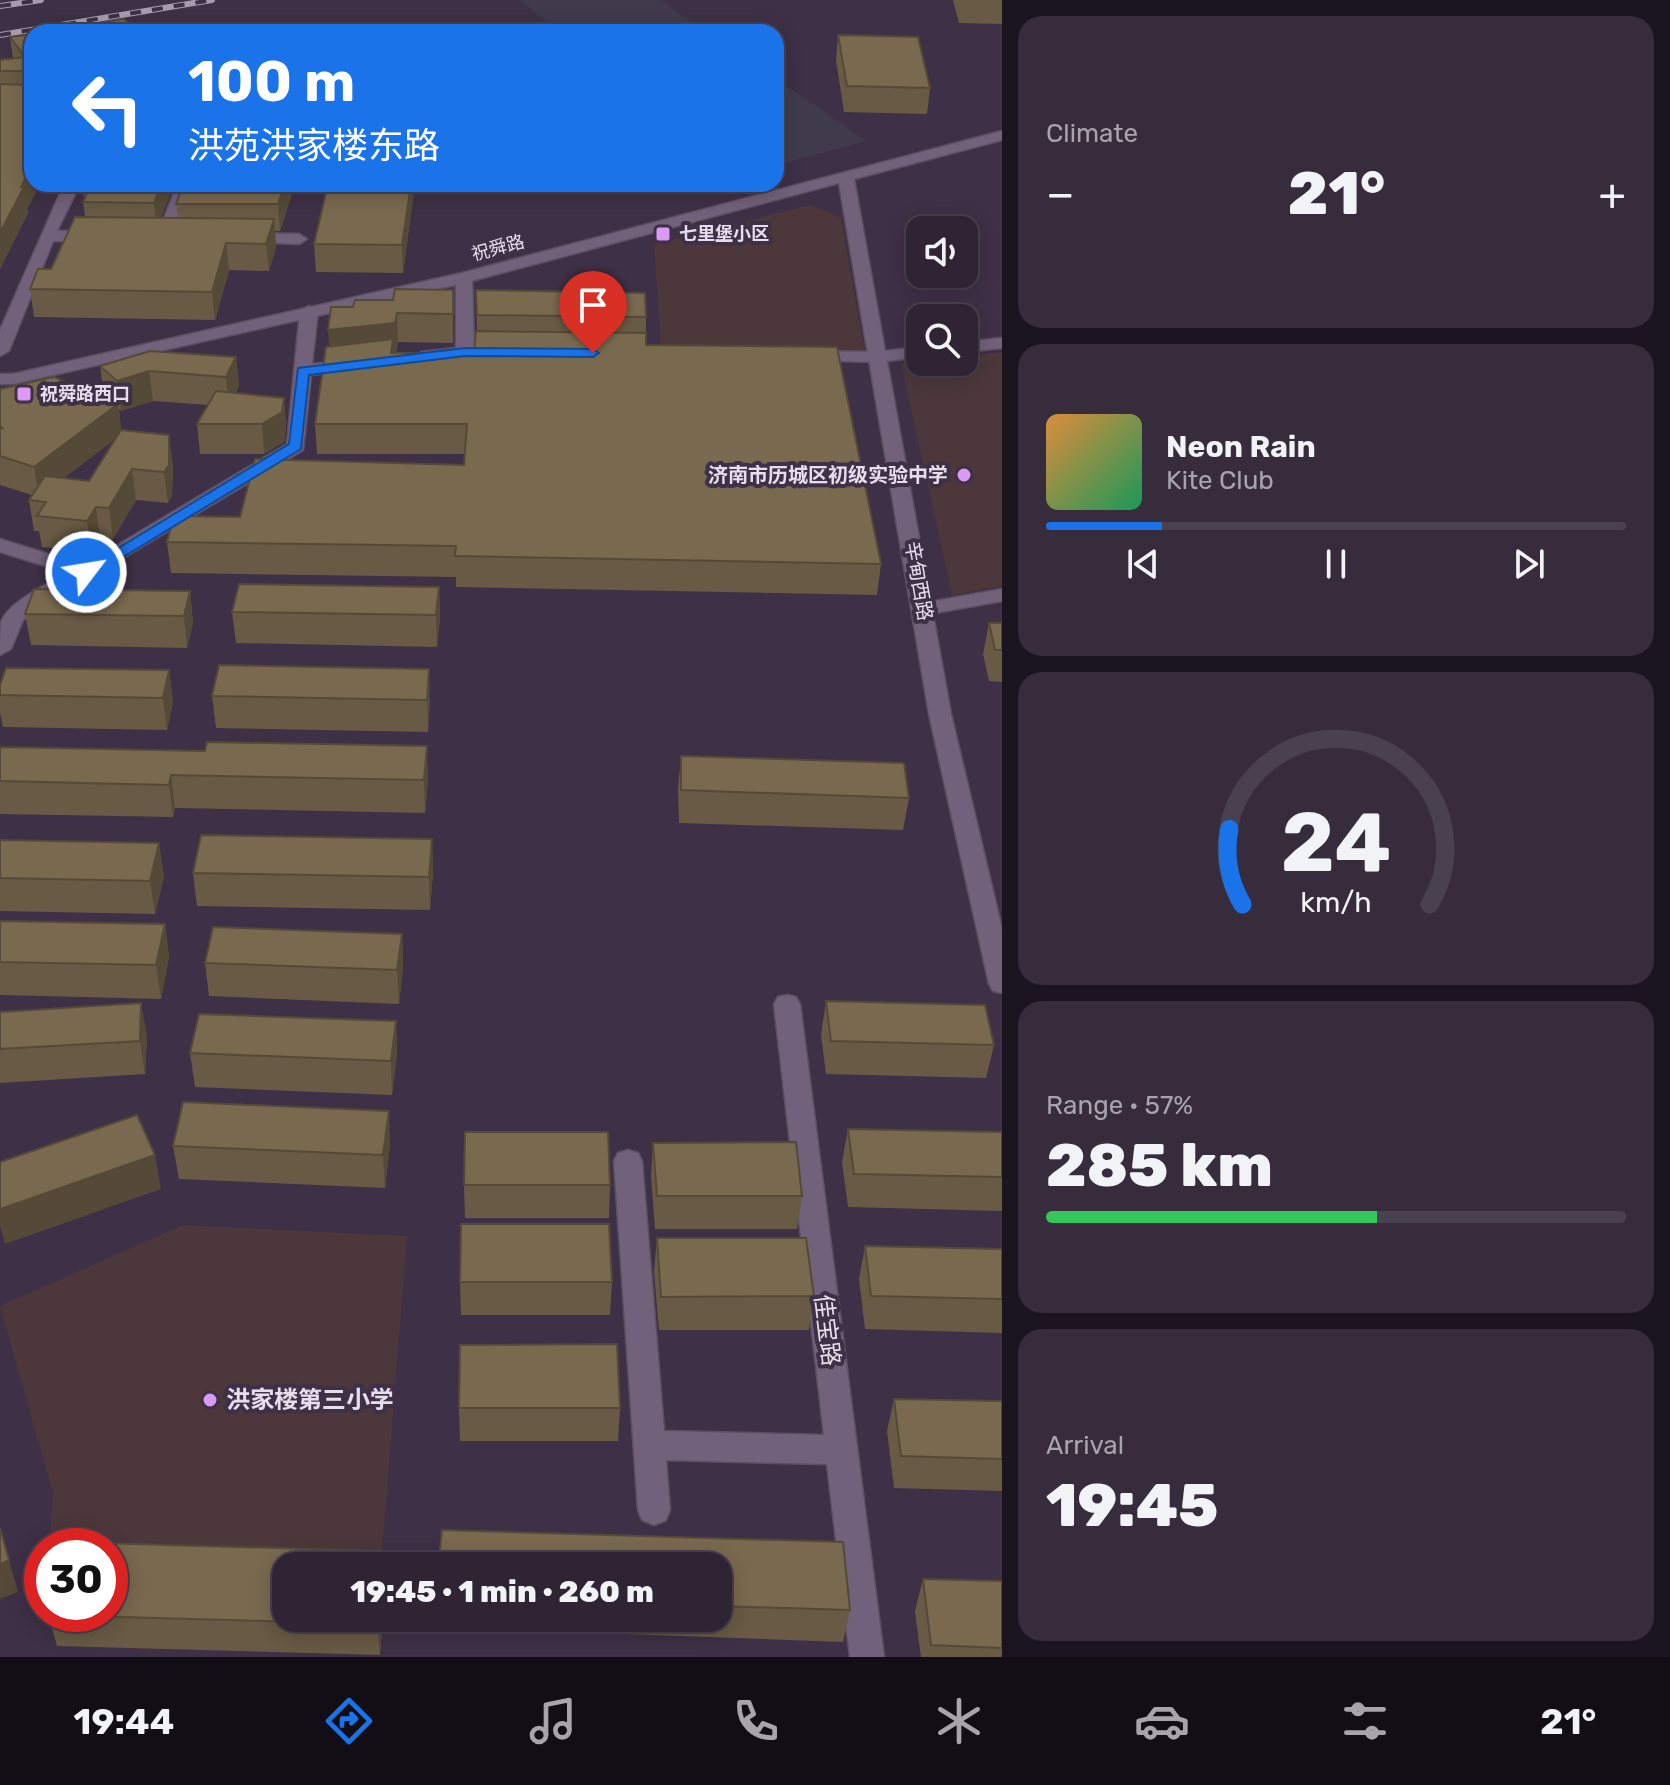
<!DOCTYPE html>
<meta charset="utf-8">
<style>
:root{--surface:#2e2434;--page:#362c3c;--text:#f1f3f6;--muted:#a7a4ac;--line:#49414f;--accent:#1a73e8}
body{margin:0;font-family:Rubik,"Noto Sans SC",sans-serif;background:var(--page);color:var(--text);height:100vh;display:flex;flex-direction:column;font-size:30px;white-space:nowrap}
*{box-sizing:border-box;margin:0}
p{font-size:26px;color:var(--muted)}
.icon{flex:none;width:44px;height:44px;fill:none;stroke:currentColor;stroke-width:2;stroke-linecap:round;stroke-linejoin:round}
.map{position:relative;flex:1;overflow:hidden}
.side{display:flex;flex-direction:column;gap:16px;padding:16px;background:#19141d;width:668px}
.side>*{flex:none}
.guide{position:absolute;left:24px;top:24px;width:760px;height:168px;border-radius:24px;box-shadow:0 4px 20px #0003,0 0 0 2px var(--line);background:#1a73e8;color:#fff;overflow:hidden}
.controls{position:absolute;left:906px;top:216px;display:grid;gap:16px}
.controls a{display:grid;place-items:center;width:72px;height:72px;border-radius:16px;background:var(--surface);box-shadow:0 4px 20px #0003,0 0 0 2px var(--line);font-size:40px}
.speed{position:absolute;left:24px;top:1528px;display:flex;gap:16px;font-size:40px;font-weight:700;text-align:center}
.speed>*{display:grid;place-content:center;width:104px;height:104px;border-radius:50%;background:var(--surface);box-shadow:0 4px 20px #0003,0 0 0 2px var(--line);line-height:1}
.speed .limit{border:12px solid #d22;background:#fff;color:#111}
.pin{position:absolute;display:grid;place-items:center;width:68px;height:68px;color:#fff;margin:-82px -34px;border-radius:50% 50% 50% 0;rotate:-45deg;box-shadow:0 0 8px #0007}
.pin .icon{rotate:45deg}
.me{position:absolute;width:88px;margin:-44px;rotate:59deg;stroke-linejoin:round;filter:drop-shadow(0 0 6px #0008)}
.turn{display:flex;align-items:center;gap:28px;height:168px;padding:0 32px;font-size:36px}
.turn .icon{width:104px;height:104px;stroke-width:2.5}
.turn b{display:block;font-size:56px;line-height:68px}
.big{font-size:60px;font-weight:800;line-height:1.1}
.side .widget{flex:1;display:flex;flex-direction:column;justify-content:center;gap:12px;min-width:0;padding:0 28px;border-radius:24px;background:var(--page)}
.side .dial{align-items:center;gap:0}
.dial svg{height:208px;overflow:visible;fill:none;stroke:var(--line);stroke-width:7;stroke-linecap:round;text-anchor:middle}
.dial text{fill:var(--text);stroke:none}
.song{display:flex;align-items:center;gap:24px}
.cover{width:96px;height:96px;border-radius:12px;background:linear-gradient(135deg,hsl(30 70% 55%),hsl(150 70% 35%))}
.played{height:8px;border-radius:4px;background:linear-gradient(90deg,var(--accent) 20%,var(--line) 20%)}
.keys{display:flex;justify-content:space-around;direction:ltr}
.heat{display:flex;justify-content:space-between;align-items:center;font-size:44px;direction:ltr}
.charge{height:12px;border-radius:6px;background:linear-gradient(90deg,#34c759 57%,var(--line) 0)}
.trip{position:absolute;left:272px;top:1552px;width:460px;height:80px;border-radius:24px;background:var(--surface);box-shadow:0 4px 20px #0003,0 0 0 2px var(--line);font-weight:800;line-height:80px;text-align:center}
.tabs{display:flex;height:128px;justify-content:space-around;align-items:center;background:#120e15;color:var(--muted)}
.tabs .icon{width:56px;height:56px}
.tabs .on{color:var(--accent)}
.tabs b{font-size:36px;color:var(--text)}
main{display:flex;flex:1;min-height:0}
.map>svg:first-child{display:block}
</style>
<main>
<div class="map">
<svg width="1002" height="1657" viewBox="0 0 1002 1657">
<rect width="100%" height="100%" fill="#3e3046"/>
<g fill="#403b4c">
<polygon points="520,0 660,0 707,32 560,32"/>
<polygon points="776,79 867,141 776,165"/>
</g>
<g fill="#4c383a">
<polygon points="811,205 841,218 865,353 661,349 654,244"/>
<polygon points="1002,352 1002,586 952,595 901,363 964,362 964,356"/>
<polygon points="183,1225 407,1236 381,1566 286,1566 110,1546 49,1546 53,1494 0,1306"/>
</g>
<g fill="none" stroke-linecap="round" stroke-linejoin="round">
<g stroke="#5b4f62" stroke-width="3">
<g id="street">
<polygon points="317,26 322,27 323,32 309,32"/>
<polygon points="64,184 80,184 57,231 97,231 105,236 97,241 53,241 9,351 0,356 0,330"/>
<polygon points="177,184 193,184 173,237 165,242 159,240 157,237"/>
<polygon points="241,233 299,234 307,239 299,244 235,241 235,235"/>
<polygon points="464,273 472,278 474,347 506,347 515,352 506,357 421,360 418,356 421,352 456,348 456,278"/>
<path d="M 309,306 L 318,311 L 312,364 L 354,360 L 363,365 L 354,370 L 311,375 L 303,450 L 93,576 L 55,595 L 23,620 L 11,649 L 0,655 C 0,645 0,633 1,623 C 6,603 50,582 68,573 L 0,552 L 0,539 L 84,565 L 287,444 L 300,311 Z"/>
<polygon points="806,351 880,352 889,357 880,362 800,360 797,356"/>
<polygon points="1002,589 1002,601 924,615 913,609 924,603"/>
<polygon points="787,995 796,997 800,1004 884,1657 850,1657 827,1464 666,1460 670,1510 666,1520 654,1525 642,1520 638,1510 614,1161 618,1153 628,1150 638,1153 642,1161 664,1431 824,1435 774,1004 778,997"/>
</g>
</g>
<g stroke="#5b4f62" stroke-width="3">
<g id="secondary">
<polygon points="1002,131 1002,140 854,179 885,351 920,347 920,357 887,361 951,714 1002,929 1002,993 993,991 989,984 929,714 839,183 464,283 13,384 0,384 0,374 13,374 462,273"/>
<polygon points="1002,338 1002,348 964,352 964,342"/>
</g>
</g>
<use href="#street" fill="#71617b" fill-rule="evenodd"/>
<use href="#secondary" fill="#71617b" fill-rule="evenodd"/>
<g stroke="#a69cad" stroke-width="6">
<g id="rail">
<polyline points="0,6 41,0"/>
<polyline points="0,35 212,0"/>
</g>
</g>
<use href="#rail" stroke="#3e3046" stroke-width="4" stroke-dasharray="11" stroke-linecap="butt"/>
</g>
<g fill="#685a44" fill-rule="evenodd">
<polygon points="953,0 1002,0 1002,24 959,23"/>
<polygon points="32,34 32,184 40,184 27,209 28,213 0,269 0,60 13,58 10,37"/>
<polygon points="838,35 930,88 927,114 844,112 836,60"/>
<polygon points="174,184 161,218 178,218 176,204 295,184 280,231 274,231 276,247 269,271 229,270 215,320 34,317 30,289 51,269 85,217 83,202 84,199 83,191"/>
<polygon points="328,184 415,184 403,273 316,272 314,244"/>
<polygon points="453,290 453,343 398,342 396,352 393,352 474,353 477,331 476,290 646,317 646,345 881,564 877,595 456,587 456,577 171,573 167,542 240,517 464,465 465,454 317,454 315,424 329,347 353,307"/>
<path d="M 236,357 L 239,386 L 235,393 L 284,398 L 286,427 L 284,442 L 264,454 L 200,454 L 197,424 L 208,405 L 153,401 L 121,411 L 119,409 L 121,430 L 173,465 L 172,495 L 168,503 L 136,500 L 113,539 L 100,537 L 92,552 L 42,547 L 39,531 L 34,531 L 29,500 L 32,495 L 0,485 L 0,389 L 110,401 L 104,395 L 100,366 ZM 116,438 L 89,481 L 64,478 Z"/>
<polygon points="439,587 440,618 437,647 236,643 232,612"/>
<polygon points="190,591 193,623 187,648 31,645 25,614"/>
<polygon points="989,623 1002,623 1002,682 989,681 983,654"/>
<polygon points="219,665 430,701 428,732 216,728 212,696"/>
<polygon points="169,670 173,702 167,730 3,727 0,713 0,685"/>
<polygon points="0,747 428,778 425,813 175,808 173,817 0,814"/>
<polygon points="681,756 909,798 903,830 679,823 678,789"/>
<polygon points="432,839 433,872 430,910 197,906 193,873"/>
<polygon points="0,840 164,876 155,914 0,911"/>
<polygon points="0,921 165,924 169,957 161,999 0,995"/>
<polygon points="402,934 403,967 399,1004 209,996 205,963"/>
<polygon points="826,1001 994,1045 986,1078 826,1074 821,1035"/>
<polygon points="0,1012 147,1036 145,1074 0,1083"/>
<polygon points="396,1021 397,1054 392,1095 195,1087 190,1053"/>
<polygon points="848,1129 1002,1132 1002,1211 848,1207 842,1162"/>
<polygon points="653,1143 802,1196 797,1229 655,1229 651,1176"/>
<polygon points="390,1144 385,1188 179,1179 173,1146"/>
<polygon points="464,1185 610,1185 609,1218 465,1218"/>
<polygon points="657,1238 814,1296 809,1330 659,1330 654,1272"/>
<polygon points="865,1246 1002,1249 1002,1333 865,1329 859,1279"/>
<polygon points="460,1282 612,1282 610,1315 461,1315"/>
<polygon points="894,1399 1002,1401 1002,1491 894,1488 887,1431"/>
<polygon points="459,1408 620,1408 618,1441 460,1441"/>
<polygon points="63,1542 383,1551 384,1566 286,1566 286,1618 383,1618 380,1655 57,1646 48,1614 110,1614 110,1546 62,1546"/>
<polygon points="718,1566 850,1610 843,1642 436,1627 436,1618 718,1618"/>
<polygon points="923,1579 1002,1581 1002,1657 921,1657 915,1611"/>
</g>
<g fill="#554a37">
<polygon points="32,166 32,184 40,184 27,209 28,213 0,269 0,233"/>
<polygon points="161,184 174,184 157,229 154,203"/>
<polygon points="285,184 295,184 280,231 278,204"/>
<polygon points="411,184 415,184 403,273 402,245"/>
<polygon points="274,219 276,247 269,271 266,244"/>
<polygon points="226,243 229,270 215,320 212,292"/>
<polygon points="397,313 398,342 396,352 330,359 328,330"/>
<polygon points="236,357 239,386 229,407 226,377"/>
<polygon points="149,371 153,401 121,411 117,381"/>
<polygon points="284,398 286,427 284,442 264,454 262,424"/>
<polygon points="118,404 122,434 39,497 34,467"/>
<polygon points="169,435 173,465 172,495 168,503 164,472"/>
<polygon points="132,469 136,500 113,539 109,508"/>
<polygon points="96,507 100,537 92,552 87,521"/>
<polygon points="439,587 440,618 437,647 436,615"/>
<polygon points="190,591 193,623 187,648 184,616"/>
<polygon points="429,669 430,701 428,732 427,700"/>
<polygon points="169,670 173,702 167,730 163,698"/>
<polygon points="427,746 428,778 425,813 424,780"/>
<polygon points="171,775 175,808 173,817 169,785"/>
<polygon points="432,839 433,872 430,910 429,877"/>
<polygon points="159,843 164,876 155,914 150,881"/>
<polygon points="165,924 169,957 161,999 156,965"/>
<polygon points="402,934 403,967 399,1004 397,970"/>
<polygon points="141,1003 147,1036 145,1074 140,1041"/>
<polygon points="396,1021 397,1054 392,1095 391,1061"/>
<polygon points="389,1111 390,1144 385,1188 383,1155"/>
<polygon points="155,1155 161,1189 5,1244 0,1226 0,1209"/>
<polygon points="2,1535 18,1592 0,1599 0,1564"/>
<polygon points="378,1618 383,1618 380,1655 377,1624"/>
</g>
<g fill="#79694f" stroke="#554a37" stroke-width="2">
<polygon points="124,19 136,32 44,32"/>
<polygon points="32,34 32,166 21,187 24,187 0,233 0,84 28,85 31,74 28,71 0,71 0,60 25,57 10,37"/>
<polygon points="838,35 918,37 930,88 847,86"/>
<polygon points="86,184 161,184 154,203 83,202 88,191 83,191"/>
<polygon points="184,184 285,184 278,204 176,204"/>
<polygon points="328,184 411,184 402,245 314,244"/>
<polygon points="75,217 274,219 266,244 226,243 212,292 30,289 38,269 51,269"/>
<polygon points="395,289 453,290 453,314 397,313 395,323 328,330 331,307 353,307 355,300 393,300"/>
<polygon points="476,290 645,293 646,317 477,315"/>
<polygon points="476,331 646,333 646,345 837,347 881,564 455,556 456,546 167,542 174,516 240,517 255,459 464,465 467,424 315,424 326,347 393,339 391,353 474,353"/>
<polygon points="150,351 236,357 226,377 149,371 117,381 100,366"/>
<polygon points="54,377 118,404 34,467 0,456 0,427 2,428 0,425 0,389"/>
<polygon points="216,391 284,398 282,412 262,424 197,424"/>
<polygon points="121,430 169,435 169,465 164,472 132,469 109,508 96,507 87,521 37,516 46,502 29,500 45,476 89,481"/>
<polygon points="239,584 439,587 436,615 232,612"/>
<polygon points="34,589 190,591 184,616 25,614"/>
<polygon points="989,623 1002,623 1002,650 995,650"/>
<polygon points="219,665 429,669 427,700 212,696"/>
<polygon points="6,668 169,670 163,698 0,695 0,685"/>
<polygon points="207,742 427,746 424,780 171,775 169,785 0,781 0,747 205,751"/>
<polygon points="681,756 904,763 909,798 681,790"/>
<polygon points="201,835 432,839 429,877 193,873"/>
<polygon points="0,840 159,843 150,881 0,878"/>
<polygon points="0,921 165,924 156,965 0,962"/>
<polygon points="213,927 402,934 397,970 205,963"/>
<polygon points="826,1001 985,1005 994,1045 831,1041"/>
<polygon points="141,1003 140,1041 0,1049 0,1012"/>
<polygon points="199,1014 396,1021 391,1061 190,1053"/>
<polygon points="183,1102 389,1111 383,1155 173,1146"/>
<polygon points="137,1115 155,1155 0,1209 0,1162"/>
<polygon points="848,1129 1002,1132 1002,1177 854,1174"/>
<polygon points="465,1132 608,1132 610,1185 464,1185"/>
<polygon points="796,1142 802,1196 657,1196 653,1143"/>
<polygon points="461,1224 609,1224 612,1282 460,1282"/>
<polygon points="657,1238 806,1238 814,1296 661,1297"/>
<polygon points="865,1246 1002,1249 1002,1299 871,1296"/>
<polygon points="617,1344 620,1408 459,1408 460,1345"/>
<polygon points="894,1399 1002,1401 1002,1459 901,1456"/>
<polygon points="0,1528 9,1560 0,1564"/>
<polygon points="442,1530 843,1542 850,1610 718,1606 718,1566 438,1566"/>
<polygon points="63,1542 383,1551 382,1566 286,1566 286,1618 378,1618 377,1624 48,1615 110,1614 110,1546 62,1546"/>
<polygon points="923,1579 1002,1581 1002,1648 931,1645"/>
</g>
<polygon fill="#1a73e8" stroke="#114b97" stroke-width="2" points="465,348 593,349 599,353 593,357 465,356 309,375 301,449 92,576 81,576 79,572 289,444 298,368"/>
<g fill="#dc99f4" stroke="#3e3046" stroke-width="3">
<rect x="655" y="226" width="16" height="16" rx="4"/>
<rect x="16" y="386" width="16" height="16" rx="4"/>
<circle cx="964" cy="475" r="8"/>
<circle cx="210" cy="1400" r="8"/>
</g>
<g text-anchor="middle" stroke-width="8" stroke-linejoin="round" paint-order="stroke">
<g font-size="18" font-weight="bold" fill="#e7deed" stroke="#3e3046" text-anchor="start">
<text x="679" y="240">七里堡小区</text>
<text x="40" y="400">祝舜路西口</text>
</g>
<g font-size="18" fill="#e7deed" stroke="#3e3046">
<text transform="translate(498 248) rotate(-15)" y="6">祝舜路</text>
</g>
<g font-size="20" font-weight="bold" fill="#e7deed" stroke="#3e3046" text-anchor="end">
<text x="948" y="482">济南市历城区初级实验中学</text>
</g>
<g font-size="20" fill="#e7deed" stroke="#3e3046">
<text transform="translate(919 581) rotate(80)" y="7">辛甸西路</text>
</g>
<g font-size="24" fill="#e7deed" stroke="#3e3046">
<text transform="translate(827 1330) rotate(83)" y="8">佳宝路</text>
</g>
<g font-size="24" font-weight="bold" fill="#e7deed" stroke="#3e3046" text-anchor="start">
<text x="226" y="1408">洪家楼第三小学</text>
</g>
</g>
</svg>
<div class="controls">
<a><svg class="icon" aria-label="sound" viewBox="0 0 24 24"><path d="M4 9h4l5-4v14l-5-4H4zM17 9q2 3 0 6"/></svg></a>
<a><svg class="icon" aria-label="search" viewBox="0 0 24 24"><circle cx="10" cy="10" r="6"/><path d="M15 15l6 6"/></svg></a>
</div>
<div class="speed"><div class="limit">30</div></div>
<div class="pin" style="left:593px;top:353px;background:#d93025"><svg class="icon" aria-label="arrive" viewBox="0 0 24 24"><path d="M6 21V4h12l-3 4 3 4H6"/></svg></div>
<svg class="me" style="left:86px;top:572px" viewBox="-20 -20 40 40"><circle r="17" fill="#1a73e8" stroke="#fff" stroke-width="3"/><path d="M0-11L8 9 0 5-8 9z" fill="#fff"/></svg>
<div class="trip">19:45 · 1 min · 260 m</div>
<div class="guide">
<div class="turn"><svg class="icon" aria-label="left" viewBox="0 0 24 24"><path d="M17 20v-9H6M10 6l-5 5 5 5"/></svg><div><b>100 m</b>洪苑洪家楼东路</div></div>
</div>
</div>
<section class="side">
<div class="widget"><p>Climate</p>
<div class="heat"><a>−</a><b class="big">21°</b><a>+</a></div>
</div>
<div class="widget">
<div class="song"><i class="cover"></i><div><b>Neon Rain</b><p>Kite Club</p></div></div>
<div class="played"></div>
<div class="keys"><svg class="icon" aria-label="previous" viewBox="0 0 24 24"><path d="M18 5L8 12l10 7zM5 5v14"/></svg><svg class="icon" aria-label="pause" viewBox="0 0 24 24"><path d="M8 5v14M16 5v14"/></svg><svg class="icon" aria-label="next" viewBox="0 0 24 24"><path d="M6 5l10 7-10 7zM19 5v14"/></svg></div>
</div>
<div class="widget dial"><svg viewBox="0 0 100 80">
<path d="M14 69A42 42 0 1 1 86 69"/>
<path d="M14 69A42 42 0 0 1 9 40" stroke="#1a73e8"/>
<text x="50" y="56" font-size="32" font-weight="700">24</text>
<text x="50" y="72" font-size="11">km/h</text>
</svg></div>
<div class="widget"><p>Range · 57%</p><b class="big">285 km</b><div class="charge"></div></div>
<div class="widget"><p>Arrival</p><b class="big">19:45</b></div>
</section>
</main>
<nav class="tabs">
<b>19:44</b>
<svg class="icon on" aria-label="directions" viewBox="0 0 24 24"><path d="M12 3l9 9-9 9-9-9zM9 14v-3h6M13 9l2 2-2 2"/></svg>
<svg class="icon" aria-label="music" viewBox="0 0 24 24"><path d="M9 18V5l10-2v13"/><circle cx="6" cy="18" r="3"/><circle cx="16" cy="16" r="3"/></svg>
<svg class="icon" aria-label="phone" viewBox="0 0 24 24"><path d="M5 4h4l2 5-3 2q2 4 5 5l2-3 5 2v4C11 20 4 13 5 4z"/></svg>
<svg class="icon" aria-label="climate" viewBox="0 0 24 24"><path d="M12 3v18M4 7l16 10M4 17L20 7"/></svg>
<svg class="icon" aria-label="car" viewBox="0 0 24 24"><path d="M5 17H2v-5l4-1 3-4h7l3 4 3 1v5h-3M9 17h6M6 11h13"/><circle cx="7" cy="17" r="2"/><circle cx="17" cy="17" r="2"/></svg>
<svg class="icon" aria-label="filters" viewBox="0 0 24 24"><path d="M4 7h16M4 17h16"/><circle cx="9" cy="7" r="2"/><circle cx="15" cy="17" r="2"/></svg>
<b>21°</b>
</nav>
